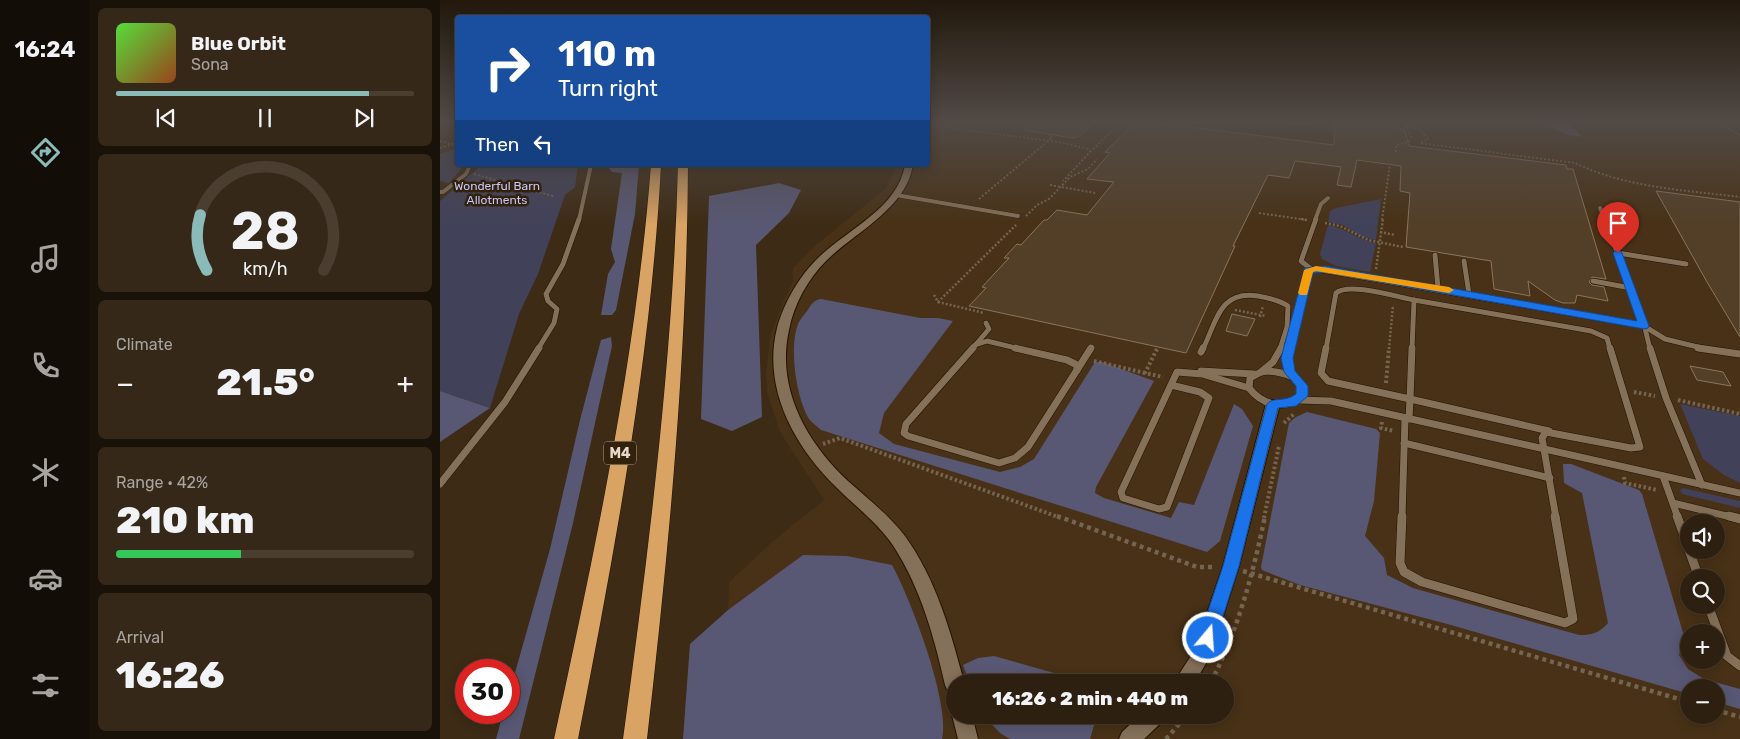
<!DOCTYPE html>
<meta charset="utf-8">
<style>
:root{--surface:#2e2010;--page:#362819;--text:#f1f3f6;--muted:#a7a39f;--line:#493e30;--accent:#8bbbb9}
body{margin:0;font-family:Rubik,sans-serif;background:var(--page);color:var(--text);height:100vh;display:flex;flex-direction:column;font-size:19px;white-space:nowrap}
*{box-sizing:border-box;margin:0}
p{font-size:16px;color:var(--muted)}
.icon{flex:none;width:28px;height:28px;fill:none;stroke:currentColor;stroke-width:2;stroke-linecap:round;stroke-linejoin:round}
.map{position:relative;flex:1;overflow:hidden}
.drawer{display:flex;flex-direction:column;gap:8px;padding:8px;background:#191209;width:350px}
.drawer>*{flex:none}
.hud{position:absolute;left:15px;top:15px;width:475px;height:152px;border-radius:5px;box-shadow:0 2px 12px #0003,0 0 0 1px var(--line);background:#1a4fa0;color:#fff;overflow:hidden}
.controls{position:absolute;left:1240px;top:514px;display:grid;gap:10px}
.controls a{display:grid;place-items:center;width:45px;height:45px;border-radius:50%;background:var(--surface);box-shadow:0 2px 12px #0003,0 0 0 1px var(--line);font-size:25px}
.speed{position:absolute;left:15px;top:659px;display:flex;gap:10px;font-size:25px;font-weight:700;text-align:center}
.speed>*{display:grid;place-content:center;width:65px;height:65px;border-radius:50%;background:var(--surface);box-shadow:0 2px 12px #0003,0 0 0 1px var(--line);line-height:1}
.speed .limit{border:8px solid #d22;background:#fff;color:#111}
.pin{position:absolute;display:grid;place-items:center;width:42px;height:42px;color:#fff;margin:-51px -21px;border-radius:50% 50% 50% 0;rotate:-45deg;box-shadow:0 0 5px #0007}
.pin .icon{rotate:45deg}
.me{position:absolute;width:55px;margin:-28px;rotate:18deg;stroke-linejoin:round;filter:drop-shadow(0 0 4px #0008)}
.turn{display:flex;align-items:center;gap:18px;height:105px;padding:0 20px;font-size:22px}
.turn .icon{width:65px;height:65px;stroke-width:2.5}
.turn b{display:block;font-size:35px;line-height:42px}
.then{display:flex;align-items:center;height:48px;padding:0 20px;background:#0003;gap:10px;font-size:19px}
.big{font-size:38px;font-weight:800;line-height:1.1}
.drawer .tile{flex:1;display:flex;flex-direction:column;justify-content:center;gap:8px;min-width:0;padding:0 18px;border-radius:8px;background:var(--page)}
.drawer .dial{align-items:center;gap:0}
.dial svg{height:130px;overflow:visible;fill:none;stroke:var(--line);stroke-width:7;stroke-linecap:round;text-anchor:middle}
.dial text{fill:var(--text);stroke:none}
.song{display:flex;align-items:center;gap:15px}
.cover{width:60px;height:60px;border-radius:8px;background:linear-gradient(135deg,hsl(110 70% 55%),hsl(20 70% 35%))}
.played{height:5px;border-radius:2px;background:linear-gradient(90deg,var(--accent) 85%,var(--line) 85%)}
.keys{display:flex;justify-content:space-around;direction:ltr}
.heat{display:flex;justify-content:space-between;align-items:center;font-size:28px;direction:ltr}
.charge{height:8px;border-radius:4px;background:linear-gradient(90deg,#34c759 42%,var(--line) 0)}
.trip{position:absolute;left:506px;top:674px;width:288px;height:50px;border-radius:25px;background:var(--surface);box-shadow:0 2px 12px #0003,0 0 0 1px var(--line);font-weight:800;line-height:50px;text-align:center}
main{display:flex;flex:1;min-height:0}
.tab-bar{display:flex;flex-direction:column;width:90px;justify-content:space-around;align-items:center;background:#120d06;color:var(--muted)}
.tab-bar .icon{width:35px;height:35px}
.tab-bar .on{color:var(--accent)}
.tab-bar b{font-size:22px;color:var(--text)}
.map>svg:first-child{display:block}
</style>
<main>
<nav class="tab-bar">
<b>16:24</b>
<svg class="icon on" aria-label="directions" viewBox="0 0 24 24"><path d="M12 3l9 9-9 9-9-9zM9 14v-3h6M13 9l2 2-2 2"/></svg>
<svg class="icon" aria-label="music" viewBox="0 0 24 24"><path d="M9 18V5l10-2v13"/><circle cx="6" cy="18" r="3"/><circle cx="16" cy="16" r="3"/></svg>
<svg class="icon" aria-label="phone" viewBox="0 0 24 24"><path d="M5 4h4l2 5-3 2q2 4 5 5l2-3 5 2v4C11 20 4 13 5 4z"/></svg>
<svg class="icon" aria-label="climate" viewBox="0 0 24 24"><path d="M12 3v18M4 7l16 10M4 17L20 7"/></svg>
<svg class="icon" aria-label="car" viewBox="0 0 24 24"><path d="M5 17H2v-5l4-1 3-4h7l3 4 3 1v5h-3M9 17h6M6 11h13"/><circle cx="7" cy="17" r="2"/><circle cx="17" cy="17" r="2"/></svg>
<svg class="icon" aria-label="filters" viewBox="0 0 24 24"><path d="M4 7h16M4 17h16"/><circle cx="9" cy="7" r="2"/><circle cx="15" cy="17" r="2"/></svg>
</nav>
<section class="drawer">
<div class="tile">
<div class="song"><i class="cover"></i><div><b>Blue Orbit</b><p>Sona</p></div></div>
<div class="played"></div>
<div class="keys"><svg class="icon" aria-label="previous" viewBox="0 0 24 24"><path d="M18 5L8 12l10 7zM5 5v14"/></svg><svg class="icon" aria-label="pause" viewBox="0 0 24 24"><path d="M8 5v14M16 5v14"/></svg><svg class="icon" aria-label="next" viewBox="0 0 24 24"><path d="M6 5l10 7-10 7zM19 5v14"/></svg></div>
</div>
<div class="tile dial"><svg viewBox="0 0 100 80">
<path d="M14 69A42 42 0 1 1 86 69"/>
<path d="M14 69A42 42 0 0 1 10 35" stroke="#8bbbb9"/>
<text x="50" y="56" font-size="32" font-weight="700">28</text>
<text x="50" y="72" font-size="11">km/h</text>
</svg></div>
<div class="tile"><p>Climate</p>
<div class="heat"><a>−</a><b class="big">21.5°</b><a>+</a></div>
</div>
<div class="tile"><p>Range · 42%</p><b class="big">210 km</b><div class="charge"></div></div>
<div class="tile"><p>Arrival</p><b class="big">16:26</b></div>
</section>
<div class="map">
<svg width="1300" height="739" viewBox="0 0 1300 739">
<rect width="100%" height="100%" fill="#3d2b15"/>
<path fill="#483116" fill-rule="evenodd" d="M 488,122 L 1300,122 L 1300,739 L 243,739 L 250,644 L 288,610 L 289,582 L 333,541 L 384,500 L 340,432 L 327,392 L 326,372 L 331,334 L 345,298 L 353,282 L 353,268 L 377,244 L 445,189 L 454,174 L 455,165 L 488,165 ZM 1249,522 L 1276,522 L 1276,550 L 1249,550 ZM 1249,578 L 1276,578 L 1276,605 L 1249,605 ZM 1249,632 L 1276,632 L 1276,660 L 1249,660 ZM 515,682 L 785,682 L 785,715 L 515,715 ZM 1249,688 L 1276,688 L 1276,715 L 1249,715 Z"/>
<g fill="#41415a">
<polygon points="14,149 17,156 18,165 23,167 9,183 0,181 0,154"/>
<polygon points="38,165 138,165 135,187 125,195 98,274 79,314 50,408 0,391 0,201 38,168"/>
<polygon points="941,199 936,240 922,237 903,225 888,222 890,211 896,208"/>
<path d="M 888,225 C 906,228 918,240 936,243 L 930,272 L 896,266 L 882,259 L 880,254 Z"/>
<polygon points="1240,404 1300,416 1300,483 1284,475 1263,459"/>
<polygon points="1243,488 1300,501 1300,508 1242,494 1240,490"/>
</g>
<g fill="#585874">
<polygon points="1097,122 1128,122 1142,137 1128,135"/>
<polygon points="166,165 199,165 195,214 176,310 172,315 161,315 168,274 175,262 171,249 182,173 172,172"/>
<polygon points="339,183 361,190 349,213 316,245 322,417 292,431 261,419 269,196"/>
<path d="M 381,299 L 480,318 L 498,318 L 513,321 L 444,413 L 439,433 L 454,444 L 560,472 L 580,467 L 594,459 L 655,362 L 662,362 L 714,381 L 656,487 L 655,493 L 664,498 L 731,518 L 739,502 L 754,505 L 794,404 L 802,409 L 813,426 L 780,541 L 767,552 L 381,430 C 377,426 372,423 369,419 C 356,397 349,348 358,324 C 360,319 364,315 367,311 C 371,305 373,300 381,299 Z"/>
<polygon points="171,337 172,346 133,523 79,739 56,739 63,713 69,712 69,694 110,549 140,420 161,340"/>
<polygon points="0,391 50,408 0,442"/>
<path d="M 867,412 L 936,429 L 940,433 L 934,501 L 925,536 L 944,558 L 947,575 L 973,588 L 994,594 L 1139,635 C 1153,635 1159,633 1168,623 L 1142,493 L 1124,483 L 1123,464 L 1131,464 L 1199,490 L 1202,494 L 1244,636 L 1239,655 L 1248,669 L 1264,679 L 1300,689 L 1300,709 L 1276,702 L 1276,688 L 1249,688 L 1249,694 L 1011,625 L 860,585 L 822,570 L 821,567 L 849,423 L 856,417 Z"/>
<path d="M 363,555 L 407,556 L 452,565 C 471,600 510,702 502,739 L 243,739 L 250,644 L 288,610 Z"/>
<polygon points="554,656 646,682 529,682 523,665 538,658"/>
<polygon points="543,715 657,715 650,739 570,739 560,733"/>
</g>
<g fill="#533f28" stroke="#8a755e">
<polygon points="585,122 655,122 638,137 632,138 585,130"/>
<polygon points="696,122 710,122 894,145 895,125 901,122 948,122 965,131 969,146 1126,165 1127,169 1133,169 1166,279 1152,277 1149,282 1152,285 1164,287 1168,301 1137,295 1135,303 1123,303 1115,300 1088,281 1090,296 1054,289 1051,261 966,247 970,193 960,191 961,166 917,160 911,187 897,185 901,167 855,161 849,178 828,175 793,246 795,246 746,353 529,306 546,288 542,287 569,258 564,258 577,244 581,245 604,220 607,220 617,210 647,215 674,182 647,179 670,153 665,152"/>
<polygon points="1216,191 1300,202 1300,337 1267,282"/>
<polygon points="792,314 815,319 807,336 786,331"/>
<polygon points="1250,366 1283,372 1291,386 1257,380"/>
</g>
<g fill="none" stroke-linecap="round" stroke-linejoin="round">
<g stroke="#231301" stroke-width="4.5">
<g id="service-far3">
<polyline points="0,192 3,192 26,174 30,165"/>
<polyline points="456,195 578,216"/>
<polyline points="1160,208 1165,220"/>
<polyline points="139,220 151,165"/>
<polyline points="875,220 881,204 888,198"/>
</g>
</g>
<g stroke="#231301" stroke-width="6">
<g id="service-far2">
<polyline points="1164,219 1201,312 1210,349"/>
<polyline points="1178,253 1246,264"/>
<polyline points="995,255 998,288"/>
<polyline points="1024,261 1029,294"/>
<polyline points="871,269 861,261 876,219"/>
<polyline points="1153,281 1191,288"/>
<polyline points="974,300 1151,331 1167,338 1170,349"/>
<polyline points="535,345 547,341 580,349"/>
<polyline points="98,349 114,323 117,309 108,301 106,294 123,264 139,219"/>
<polyline points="532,349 549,329 546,323"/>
<path d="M 763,349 C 777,320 780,290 818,296 C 829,298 839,300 848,306 L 847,327 L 840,349"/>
<polyline points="849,349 869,270 876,269 1204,326 1225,339 1266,349"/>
<path d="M 886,349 L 896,293 C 909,282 957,297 974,300 L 972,349"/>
</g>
</g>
<g stroke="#231301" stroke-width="8">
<g id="service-far1">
<polyline points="533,348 466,424 464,433 468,436 559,463 575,458 588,447 651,348"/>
<polyline points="575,348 627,360 637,365 637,370"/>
<polyline points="850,348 847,367 852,376"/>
<polyline points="886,348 881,373 888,381 970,399"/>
<polyline points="1210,348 1226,398 1262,485"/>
<polyline points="1258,348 1300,354"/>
<polyline points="761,352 763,348"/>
<polyline points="761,371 814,374"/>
<path d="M 828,371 C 842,372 866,377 862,396 C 845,411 822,405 809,388 L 810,378 L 821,372 Z"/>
<polyline points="821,372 833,362 841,348"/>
<polyline points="731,385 760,392 769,398 727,507 719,509 683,498 681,492 737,372 762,374 809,388"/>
<polyline points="970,399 1109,431"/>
<polyline points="970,399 972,348"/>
<polyline points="858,400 891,401 1300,493"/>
<polyline points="969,419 970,399"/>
<polyline points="964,443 1110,478"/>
<polyline points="1223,476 1238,518"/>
<polyline points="0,484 65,402 99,348"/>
<polyline points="1233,503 1295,518"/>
<polyline points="962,518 965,418"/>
<polyline points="1116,518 1102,438 1106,432 1191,448 1200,447 1170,348"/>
</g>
</g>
<g stroke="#231301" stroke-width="10">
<g id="service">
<polyline points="962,516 960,563 964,572 982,582 1125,623 1133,619 1115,516"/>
<polyline points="1237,516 1249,549"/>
<polyline points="1289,516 1300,519"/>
<polyline points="1249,550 1259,578"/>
<polyline points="1268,605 1287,656 1300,666"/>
</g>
</g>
<g stroke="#231301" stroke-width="2">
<g id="minor">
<path d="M 465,165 L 473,165 C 466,209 415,232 386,261 C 368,279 354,304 349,330 C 336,388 366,442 408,481 C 427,498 449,515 465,536 C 496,579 511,632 524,682 L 515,682 L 515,694 L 508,692 L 505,685 C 494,637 481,589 454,547 C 439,524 416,507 396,487 C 354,446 322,388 337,328 C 344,302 360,275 379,257 C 408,229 458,208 465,165 Z"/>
<polygon points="833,400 838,401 840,404 799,566 771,655 755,682 734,682 754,651 783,566 826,404 828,401"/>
<polygon points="515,708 515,715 532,715 538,739 518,739 512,715"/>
<polygon points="700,715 725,715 722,722 704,739 679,739 682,732"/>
</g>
</g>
<g stroke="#231301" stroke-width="1">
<g id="motorway">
<path d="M 211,165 L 221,165 C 211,358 175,549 138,739 L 114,739 C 155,550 196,358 211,165 Z"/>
<path d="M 238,165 L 248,165 C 247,357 229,548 207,739 L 183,739 C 209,548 233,358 238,165 Z"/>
</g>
</g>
<g stroke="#746552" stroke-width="2" stroke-dasharray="2 2" stroke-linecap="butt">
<polyline points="834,122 866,125 880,122"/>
<path d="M 964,122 L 980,130 L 988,139 L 980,143 L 1135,163 C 1187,188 1244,190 1300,197"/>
<polyline points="1278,122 1300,135"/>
<polyline points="488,125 619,142 648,149 650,152 623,181"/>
<polyline points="611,139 609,138 614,134"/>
<polyline points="0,141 12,144"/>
<polyline points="0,148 18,142"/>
<polyline points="650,152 681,122"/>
<polyline points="956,152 956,145 968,142 971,137 969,131 964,127 975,127"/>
<polyline points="34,174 113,196"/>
<polyline points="610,185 655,193"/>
<polyline points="539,199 608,141"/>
<polyline points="819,213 867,220"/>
<polyline points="586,216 597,205 609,199 630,177 648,169 657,159"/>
<polyline points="942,220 950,164"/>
</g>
<g stroke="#746552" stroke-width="2.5" stroke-dasharray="2 2" stroke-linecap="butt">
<polyline points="861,219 867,220"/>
<polyline points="885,223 900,226 928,240 963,247"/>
<polyline points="940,232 955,235"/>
<polyline points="936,269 943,219"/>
<polyline points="494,295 498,302 544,313"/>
<polyline points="498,302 576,225"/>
<polyline points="795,310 826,316"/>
<polyline points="820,317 823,306"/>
<polyline points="949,349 953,305"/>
</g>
<g stroke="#746552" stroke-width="4" stroke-dasharray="2.5 2.5" stroke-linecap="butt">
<polyline points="717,349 705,373 723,377"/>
<polyline points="654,361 705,373"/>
<polyline points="946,383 949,348"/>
<polyline points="1194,392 1215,396"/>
<polyline points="1238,400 1300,414"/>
<polyline points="942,422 941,428 954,431"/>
<polyline points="844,423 854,414"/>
<polyline points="383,444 400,438 621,518"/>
<polyline points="1184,477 1185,483 1217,490"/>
<polyline points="824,518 839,446"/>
</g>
<g stroke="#746552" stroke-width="4.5" stroke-dasharray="4 4" stroke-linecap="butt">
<polyline points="617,516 757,567 775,567"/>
<polyline points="803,571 1249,702"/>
<path d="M 771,682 C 798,630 813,574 825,516"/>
<polyline points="1276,710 1300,717"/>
<polyline points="726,739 747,715"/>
</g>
<use href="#service-far3" stroke="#857059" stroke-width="4"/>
<use href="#service-far2" stroke="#857059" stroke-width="5"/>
<use href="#service-far1" stroke="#857059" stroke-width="7"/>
<use href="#service" stroke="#857059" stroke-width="9"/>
<use href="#minor" fill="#857059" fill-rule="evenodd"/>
<use href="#motorway" fill="#d9a363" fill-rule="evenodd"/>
</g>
<linearGradient id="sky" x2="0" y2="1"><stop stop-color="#22180c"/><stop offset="0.54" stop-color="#514a46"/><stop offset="1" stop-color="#514a46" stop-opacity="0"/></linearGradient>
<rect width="1300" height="225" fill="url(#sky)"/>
<path fill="#1a73e8" stroke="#114b97" d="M 1175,251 L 1181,251 L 1182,253 L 1209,326 L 1208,328 L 1204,329 L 885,272 L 873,273 L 853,358 L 855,371 L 868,386 L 868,396 L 856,406 L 838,408 L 799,566 L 776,638 L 774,643 L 768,645 L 762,643 L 759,638 L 783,566 L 827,404 C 834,396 844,403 856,394 L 856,386 L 844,372 L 841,358 L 865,268 L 885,266 L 1197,321 L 1173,253 Z"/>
<polygon fill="#f59e0b" points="876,266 1009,287 1014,290 1009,293 876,271 873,272 867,295 860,295 858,293 864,270"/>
<g text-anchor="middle" stroke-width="5" stroke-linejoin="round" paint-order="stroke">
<g font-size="12" fill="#c5c5fb" stroke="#32210b">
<text x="57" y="190">Wonderful Barn<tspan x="57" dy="14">Allotments</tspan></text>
</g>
<rect fill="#32210b" stroke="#afa293" stroke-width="1" x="164" y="441.5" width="32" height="23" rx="4"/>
<g font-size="14" font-weight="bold" fill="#e5dacd">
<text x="180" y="458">M4</text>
</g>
</g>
</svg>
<div class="controls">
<a><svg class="icon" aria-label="sound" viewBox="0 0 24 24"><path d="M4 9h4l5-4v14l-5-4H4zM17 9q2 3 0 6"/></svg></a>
<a><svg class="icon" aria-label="search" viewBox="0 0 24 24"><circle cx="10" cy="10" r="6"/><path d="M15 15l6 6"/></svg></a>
<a>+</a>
<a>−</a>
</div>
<div class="speed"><div class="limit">30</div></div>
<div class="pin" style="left:1178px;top:253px;background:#d93025"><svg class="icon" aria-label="arrive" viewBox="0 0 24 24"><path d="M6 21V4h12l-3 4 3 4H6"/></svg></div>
<svg class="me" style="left:768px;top:638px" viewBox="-20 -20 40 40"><circle r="17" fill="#1a73e8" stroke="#fff" stroke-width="3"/><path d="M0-11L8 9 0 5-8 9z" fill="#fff"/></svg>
<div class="trip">16:26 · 2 min · 440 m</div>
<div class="hud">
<div class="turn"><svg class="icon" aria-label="right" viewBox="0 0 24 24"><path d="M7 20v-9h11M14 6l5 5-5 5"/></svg><div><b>110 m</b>Turn right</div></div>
<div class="then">Then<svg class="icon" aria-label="left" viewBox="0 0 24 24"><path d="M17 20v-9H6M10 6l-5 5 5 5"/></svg></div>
</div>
</div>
</main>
